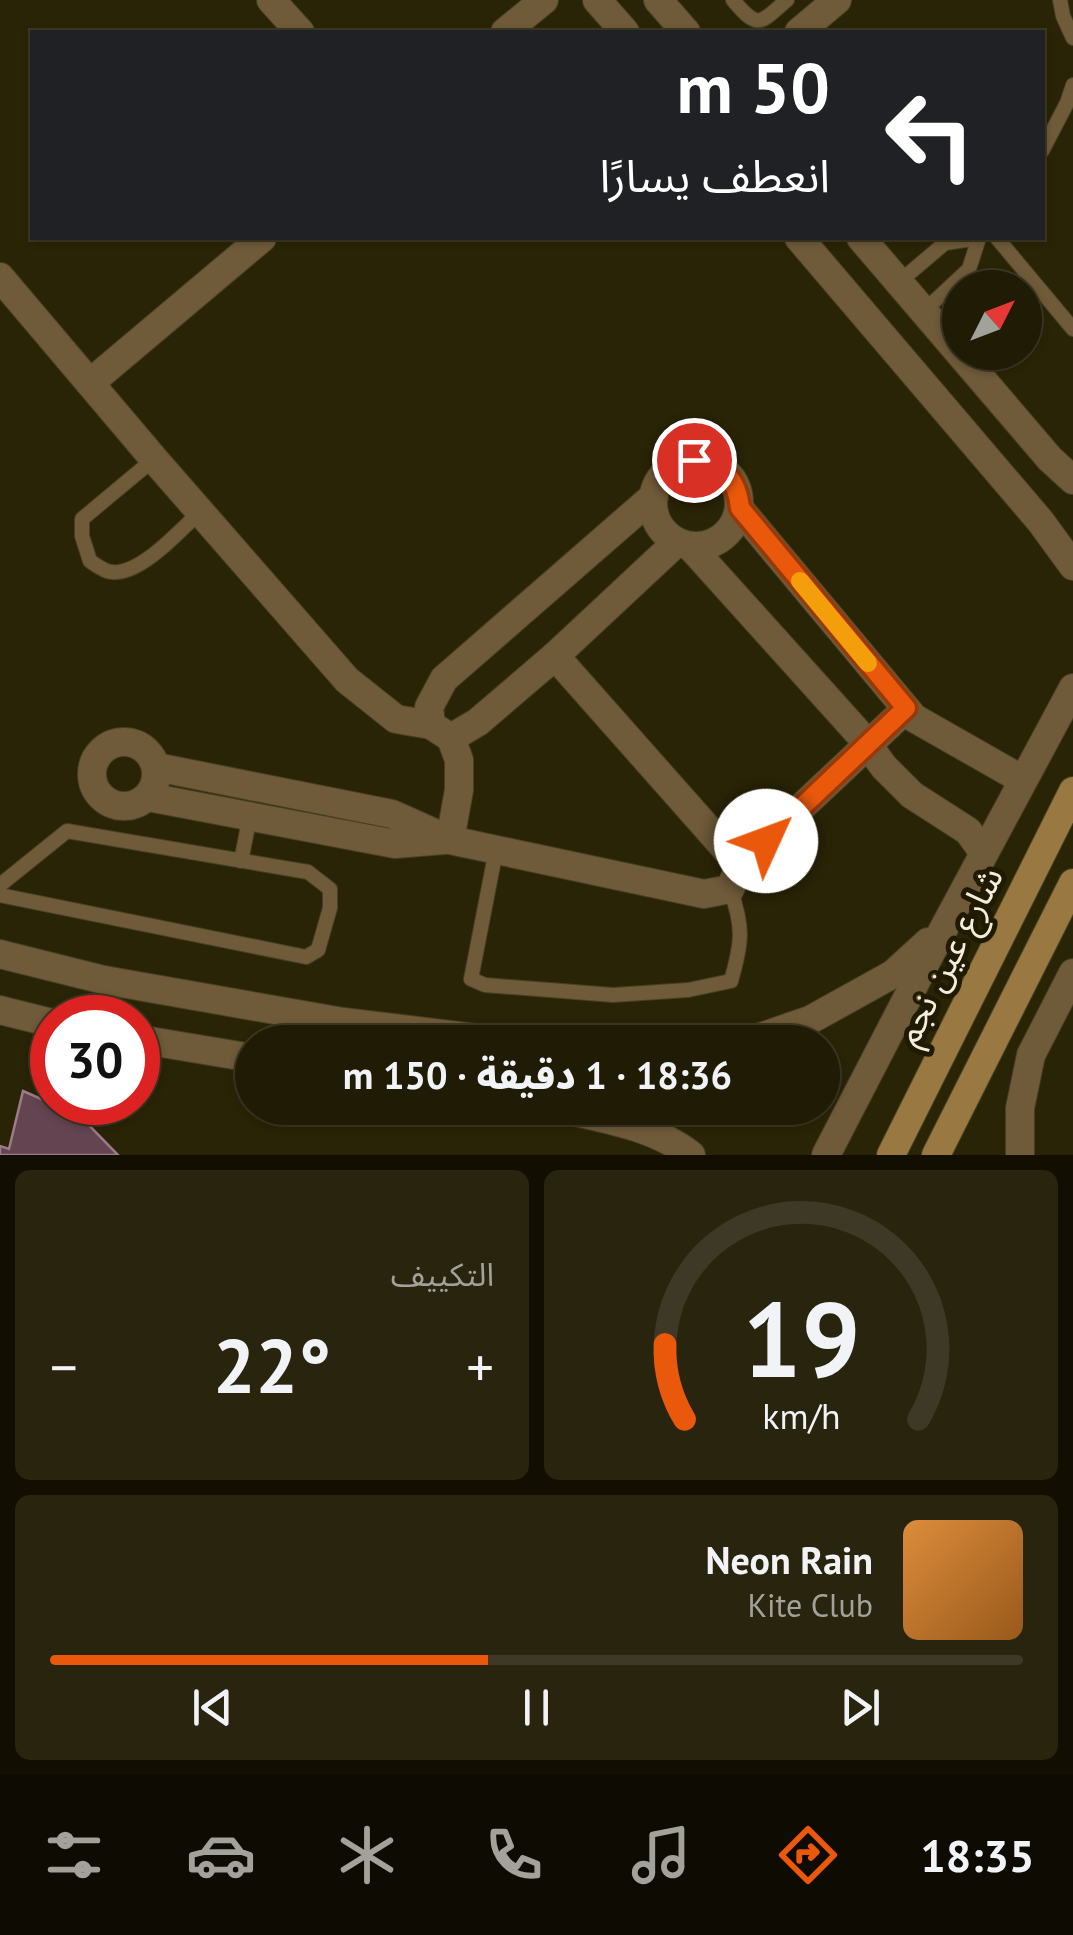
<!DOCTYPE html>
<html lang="ar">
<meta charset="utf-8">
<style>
:root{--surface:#201b04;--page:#28240e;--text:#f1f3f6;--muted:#a2a19a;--line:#3d3926;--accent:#ea580c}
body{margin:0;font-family:"PT Sans","Noto Sans Arabic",sans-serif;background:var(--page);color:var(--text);direction:rtl;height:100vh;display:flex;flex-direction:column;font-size:38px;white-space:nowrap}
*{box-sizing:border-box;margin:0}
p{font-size:32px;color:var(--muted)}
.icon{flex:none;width:55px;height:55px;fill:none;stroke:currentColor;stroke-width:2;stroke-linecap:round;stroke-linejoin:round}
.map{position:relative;height:1155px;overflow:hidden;direction:ltr}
.side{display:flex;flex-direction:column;gap:15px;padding:15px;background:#120f02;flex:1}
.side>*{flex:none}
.top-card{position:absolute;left:30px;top:30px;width:1015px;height:210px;border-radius:0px;box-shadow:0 2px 8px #0004,0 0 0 2px var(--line);direction:rtl;background:#202124;color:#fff;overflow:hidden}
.needle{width:65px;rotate:48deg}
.tools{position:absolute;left:942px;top:270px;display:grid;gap:20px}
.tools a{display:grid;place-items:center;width:100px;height:100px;border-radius:50%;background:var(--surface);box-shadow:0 2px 8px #0004,0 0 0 2px var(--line);font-size:50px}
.speed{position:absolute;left:30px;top:995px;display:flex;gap:20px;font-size:50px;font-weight:700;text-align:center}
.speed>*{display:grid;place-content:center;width:130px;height:130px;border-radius:50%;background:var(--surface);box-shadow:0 2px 8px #0004,0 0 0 2px var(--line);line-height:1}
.speed .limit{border:15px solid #d22;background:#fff;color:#111}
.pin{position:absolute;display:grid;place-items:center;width:85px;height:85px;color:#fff;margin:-42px;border:5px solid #fff;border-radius:50%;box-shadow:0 2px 10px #0007}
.me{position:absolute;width:110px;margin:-55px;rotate:47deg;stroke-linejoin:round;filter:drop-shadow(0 0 8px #0008)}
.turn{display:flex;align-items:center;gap:35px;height:210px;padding:0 50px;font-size:45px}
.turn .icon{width:130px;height:130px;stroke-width:2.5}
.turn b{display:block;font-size:70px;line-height:85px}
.big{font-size:75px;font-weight:800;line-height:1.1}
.side .tile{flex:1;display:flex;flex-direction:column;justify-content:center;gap:15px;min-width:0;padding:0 35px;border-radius:15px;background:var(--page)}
.side .dial{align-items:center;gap:0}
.dial svg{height:260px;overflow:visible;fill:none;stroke:var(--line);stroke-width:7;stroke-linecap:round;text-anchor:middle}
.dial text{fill:var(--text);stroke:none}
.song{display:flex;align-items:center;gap:30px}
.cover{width:120px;height:120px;border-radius:15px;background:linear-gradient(135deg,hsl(30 70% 55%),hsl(30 70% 35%))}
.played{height:10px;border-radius:5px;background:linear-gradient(90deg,var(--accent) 45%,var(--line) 45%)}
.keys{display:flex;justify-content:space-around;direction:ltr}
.heat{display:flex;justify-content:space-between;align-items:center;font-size:55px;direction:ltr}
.side .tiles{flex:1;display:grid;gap:15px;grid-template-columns:1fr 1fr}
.tile:last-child{grid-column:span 2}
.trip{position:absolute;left:235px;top:1025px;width:605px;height:100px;border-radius:50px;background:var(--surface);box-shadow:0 2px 8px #0004,0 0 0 2px var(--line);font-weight:800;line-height:100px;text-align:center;direction:rtl}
.menu{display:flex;height:160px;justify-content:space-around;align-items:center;background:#0d0b02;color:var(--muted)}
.menu .icon{width:70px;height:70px}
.menu .on{color:var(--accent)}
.menu b{font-size:45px;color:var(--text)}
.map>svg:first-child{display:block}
</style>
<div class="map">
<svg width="1073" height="1155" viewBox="0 0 1073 1155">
<rect width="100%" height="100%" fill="#2a2406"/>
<polygon fill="#634450" stroke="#9e7b88" stroke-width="2.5" points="23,1091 80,1116 118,1155 0,1155 0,1146 9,1149"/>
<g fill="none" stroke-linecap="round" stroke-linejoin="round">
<g stroke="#464024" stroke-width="16">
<g id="service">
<path d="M 733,0 C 759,31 760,23 787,0"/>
<polyline points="1060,0 1063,16 1073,38"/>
<polyline points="1042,151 1067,103 1073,85"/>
<polyline points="997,238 1073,329"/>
<polyline points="899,282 945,243 979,238"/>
<polyline points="924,311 969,269 979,238"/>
<path d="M 154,459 L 82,519 L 82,536 L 90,561 C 96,565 105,572 112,572 C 141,575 180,530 200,512"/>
<path d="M 496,850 L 471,979 L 485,985 L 613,995 L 688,990 L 731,981 C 742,943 744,927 730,889"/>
<polyline points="241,861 250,816"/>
<polyline points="0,885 67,831 308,872 330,889 330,908 318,950 306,957 0,895"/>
</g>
</g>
<g stroke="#464024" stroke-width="30">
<g id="minor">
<polyline points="271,0 300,32"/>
<polyline points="597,0 625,32"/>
<polyline points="658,0 686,32"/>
<polyline points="505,32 544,0"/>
<polyline points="799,32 837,0"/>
<polyline points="799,238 1041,522 1073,566"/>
<polyline points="861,238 1050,459 1073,480"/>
<polyline points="0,277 154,459 347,680 396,719 431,725"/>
<polyline points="90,383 262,238"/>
<circle cx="696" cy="503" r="43"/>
<polyline points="654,496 444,679 429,707 431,725 451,738 478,722 555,656 677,542"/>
<polyline points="739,508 914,718 1023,780"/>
<polyline points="690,546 862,737 884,767 912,795 968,831 984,853"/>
<polyline points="555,656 740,865 906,709"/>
<circle cx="124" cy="774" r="32"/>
<polyline points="156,767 392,814 450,840 704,894 730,889 740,865"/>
<polyline points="148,797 395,844 444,840"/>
<polyline points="450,840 459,790 459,760 451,738"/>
<polyline points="0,954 104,980 343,1022 510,1042"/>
<polyline points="0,1010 52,1023"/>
<polyline points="138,1039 252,1058"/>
<polyline points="746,1042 810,1020 893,974 928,942"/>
<path d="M 557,1108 C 602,1118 654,1126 691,1155"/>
<polyline points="826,1155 929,956 1073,688"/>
<polyline points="1020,1155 1020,1108 1031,1055 1073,973"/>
</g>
</g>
<g stroke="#464024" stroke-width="30">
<g id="secondary">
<polyline points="891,1155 1073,791"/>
<polyline points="936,1155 1073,883"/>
</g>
</g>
<use href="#service" stroke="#6f5a39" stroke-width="14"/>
<use href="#minor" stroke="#6f5a39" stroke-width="28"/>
<use href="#secondary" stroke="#997941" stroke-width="28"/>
</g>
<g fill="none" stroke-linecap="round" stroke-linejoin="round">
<g stroke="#983908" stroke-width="25">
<path id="route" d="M 694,460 C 723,464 737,479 740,508 L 906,708 L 766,841"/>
</g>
<use href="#route" stroke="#ea580c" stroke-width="18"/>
<polyline stroke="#f59e0b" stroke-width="18" points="800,581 868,663"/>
</g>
<g text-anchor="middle" stroke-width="10" stroke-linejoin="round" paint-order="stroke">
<g font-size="35" fill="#f2eedd" stroke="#201a00">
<text transform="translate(949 956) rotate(-63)" y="12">شارع عين نجم</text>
</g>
</g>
</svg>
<div class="tools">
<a><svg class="needle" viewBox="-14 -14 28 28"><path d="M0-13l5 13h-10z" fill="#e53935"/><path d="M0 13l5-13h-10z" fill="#a2a19a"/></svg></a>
</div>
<div class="speed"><div class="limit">30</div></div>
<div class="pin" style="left:694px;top:460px;background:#d93025"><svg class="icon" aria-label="arrive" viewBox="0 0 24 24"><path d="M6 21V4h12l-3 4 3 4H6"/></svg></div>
<svg class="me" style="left:766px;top:841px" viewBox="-20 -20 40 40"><circle r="19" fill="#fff"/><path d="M0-13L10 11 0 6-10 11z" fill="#ea580c"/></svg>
<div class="trip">18:36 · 1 دقيقة · 150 m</div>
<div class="top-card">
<div class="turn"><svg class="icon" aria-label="left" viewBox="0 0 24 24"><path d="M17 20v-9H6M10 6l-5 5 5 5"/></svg><div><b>50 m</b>انعطف يسارًا</div></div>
</div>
</div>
<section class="side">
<div class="tiles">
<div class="tile dial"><svg viewBox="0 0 100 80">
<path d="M14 69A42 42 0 1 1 86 69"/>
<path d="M14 69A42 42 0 0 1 8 46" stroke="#ea580c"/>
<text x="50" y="56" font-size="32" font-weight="700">19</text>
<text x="50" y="72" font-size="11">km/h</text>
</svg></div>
<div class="tile"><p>التكييف</p>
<div class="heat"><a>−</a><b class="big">22°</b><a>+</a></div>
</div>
<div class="tile">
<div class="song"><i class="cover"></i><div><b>Neon Rain</b><p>Kite Club</p></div></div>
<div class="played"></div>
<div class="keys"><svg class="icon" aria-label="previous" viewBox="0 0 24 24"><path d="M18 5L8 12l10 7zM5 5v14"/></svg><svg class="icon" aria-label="pause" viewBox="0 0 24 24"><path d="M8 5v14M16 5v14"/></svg><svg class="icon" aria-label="next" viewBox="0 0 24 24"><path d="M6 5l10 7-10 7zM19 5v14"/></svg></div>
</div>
</div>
</section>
<nav class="menu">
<b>18:35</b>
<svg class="icon on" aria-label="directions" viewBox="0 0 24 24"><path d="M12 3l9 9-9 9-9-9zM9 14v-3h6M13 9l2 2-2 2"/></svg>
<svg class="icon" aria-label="music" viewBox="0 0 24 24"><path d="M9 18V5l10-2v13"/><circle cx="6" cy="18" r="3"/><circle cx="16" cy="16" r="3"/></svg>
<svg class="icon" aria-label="phone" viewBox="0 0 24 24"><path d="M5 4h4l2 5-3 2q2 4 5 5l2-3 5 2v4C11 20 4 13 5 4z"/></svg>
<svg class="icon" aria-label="climate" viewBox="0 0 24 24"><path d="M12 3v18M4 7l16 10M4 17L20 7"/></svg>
<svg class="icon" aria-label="car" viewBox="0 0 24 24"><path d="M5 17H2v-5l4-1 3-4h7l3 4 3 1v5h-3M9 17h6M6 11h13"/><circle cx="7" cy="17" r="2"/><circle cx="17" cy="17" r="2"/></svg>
<svg class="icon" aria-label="filters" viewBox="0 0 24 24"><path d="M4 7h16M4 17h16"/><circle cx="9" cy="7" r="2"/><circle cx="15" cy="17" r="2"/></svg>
</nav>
